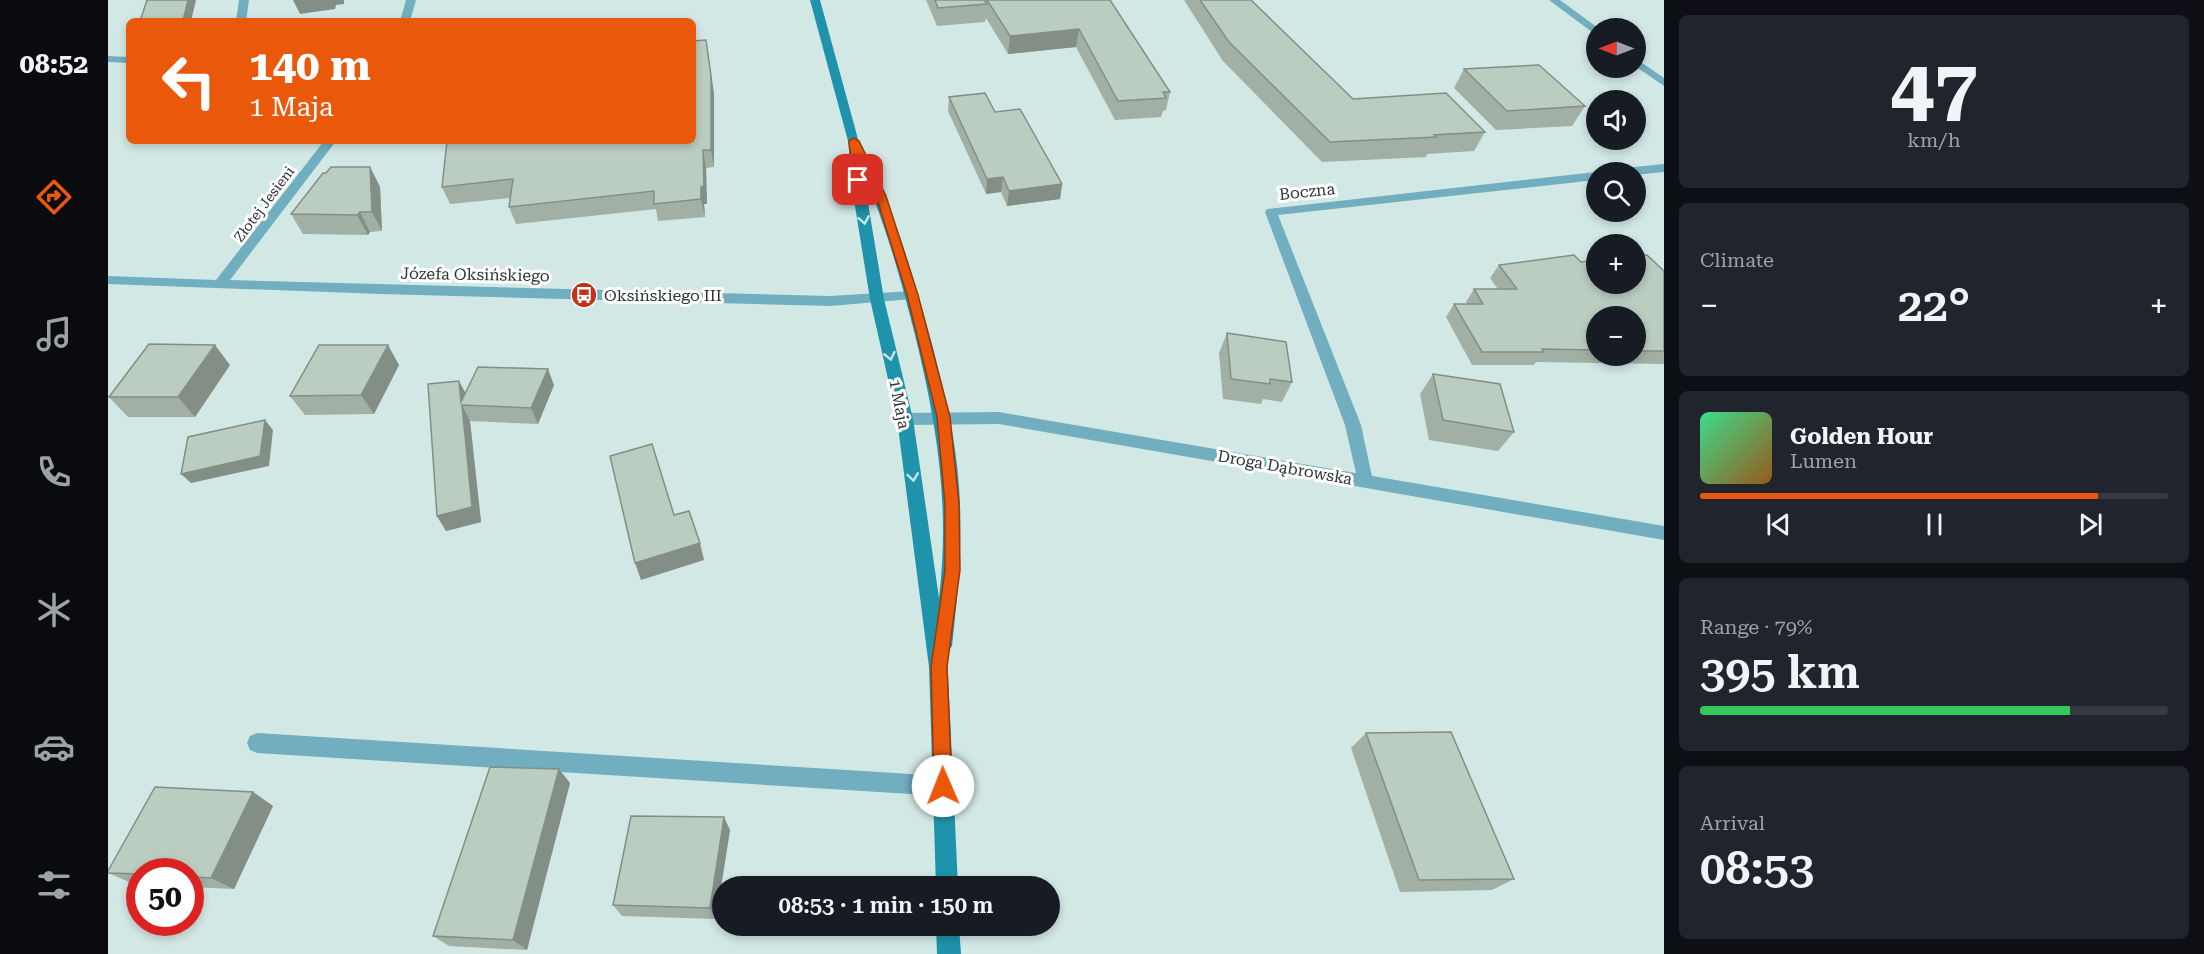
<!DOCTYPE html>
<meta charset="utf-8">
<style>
:root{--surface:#171b24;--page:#20242c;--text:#f1f3f6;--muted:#9ea1a6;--line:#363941;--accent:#ea580c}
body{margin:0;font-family:"Roboto Serif",serif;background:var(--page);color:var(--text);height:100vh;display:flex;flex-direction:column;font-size:22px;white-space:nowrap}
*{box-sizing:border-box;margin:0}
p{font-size:20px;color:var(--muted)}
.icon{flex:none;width:33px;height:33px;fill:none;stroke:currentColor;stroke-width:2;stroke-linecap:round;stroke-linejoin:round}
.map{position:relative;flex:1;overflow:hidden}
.details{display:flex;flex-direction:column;gap:15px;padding:15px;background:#0d0f14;width:540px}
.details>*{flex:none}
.guide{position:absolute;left:18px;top:18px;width:570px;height:126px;border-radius:9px;box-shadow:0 3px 9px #0003;background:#ea580c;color:#fff;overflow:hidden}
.needle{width:39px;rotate:270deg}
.controls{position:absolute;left:1478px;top:18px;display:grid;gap:12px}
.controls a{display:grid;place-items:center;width:60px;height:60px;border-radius:50%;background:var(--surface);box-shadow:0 3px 9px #0003;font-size:30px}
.speed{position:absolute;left:18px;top:858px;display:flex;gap:12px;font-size:30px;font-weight:700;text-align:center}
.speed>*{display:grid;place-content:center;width:78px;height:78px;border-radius:50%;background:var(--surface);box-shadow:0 3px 9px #0003;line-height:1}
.speed .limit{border:9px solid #d22;background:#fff;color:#111}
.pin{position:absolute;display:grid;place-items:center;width:51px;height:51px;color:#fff;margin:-26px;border-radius:12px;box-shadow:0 3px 9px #0006}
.me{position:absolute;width:66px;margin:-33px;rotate:359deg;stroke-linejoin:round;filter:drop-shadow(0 0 4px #0008)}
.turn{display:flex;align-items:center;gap:21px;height:126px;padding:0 24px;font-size:27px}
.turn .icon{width:78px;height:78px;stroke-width:2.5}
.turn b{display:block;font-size:42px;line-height:51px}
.big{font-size:45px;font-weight:600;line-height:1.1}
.details .widget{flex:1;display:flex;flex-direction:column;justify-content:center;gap:9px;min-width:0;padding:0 21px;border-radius:9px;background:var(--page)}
.details .dial{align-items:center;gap:0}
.dial b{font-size:78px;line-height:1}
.song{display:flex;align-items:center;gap:18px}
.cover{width:72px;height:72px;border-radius:9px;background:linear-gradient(135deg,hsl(150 70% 55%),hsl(30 70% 35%))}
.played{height:6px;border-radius:3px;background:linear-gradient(90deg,var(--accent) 85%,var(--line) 85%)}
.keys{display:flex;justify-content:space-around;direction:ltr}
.heat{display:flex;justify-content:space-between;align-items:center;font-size:33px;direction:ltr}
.charge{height:9px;border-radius:4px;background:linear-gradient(90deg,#34c759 79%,var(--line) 0)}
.trip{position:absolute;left:604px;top:876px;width:348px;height:60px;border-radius:30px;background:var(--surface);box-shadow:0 3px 9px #0003;font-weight:600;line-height:60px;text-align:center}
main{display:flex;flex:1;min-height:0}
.tab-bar{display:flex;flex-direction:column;width:108px;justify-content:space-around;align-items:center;background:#090b0e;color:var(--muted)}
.tab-bar .icon{width:42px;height:42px}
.tab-bar .current{color:var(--accent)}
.tab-bar b{font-size:27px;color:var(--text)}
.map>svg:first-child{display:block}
</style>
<main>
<nav class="tab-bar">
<b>08:52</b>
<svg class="icon current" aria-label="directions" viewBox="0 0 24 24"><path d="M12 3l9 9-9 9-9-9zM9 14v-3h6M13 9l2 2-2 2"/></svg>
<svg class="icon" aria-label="music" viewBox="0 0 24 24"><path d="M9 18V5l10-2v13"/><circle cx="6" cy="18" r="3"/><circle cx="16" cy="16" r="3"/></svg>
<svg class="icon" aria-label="phone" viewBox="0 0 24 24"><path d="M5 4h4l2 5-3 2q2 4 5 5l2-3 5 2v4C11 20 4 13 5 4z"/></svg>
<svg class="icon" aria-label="climate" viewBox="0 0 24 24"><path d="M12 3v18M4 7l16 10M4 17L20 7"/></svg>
<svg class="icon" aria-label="car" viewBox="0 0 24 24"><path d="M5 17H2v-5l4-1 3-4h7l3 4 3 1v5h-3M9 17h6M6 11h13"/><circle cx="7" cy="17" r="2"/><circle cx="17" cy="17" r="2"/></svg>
<svg class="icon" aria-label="filters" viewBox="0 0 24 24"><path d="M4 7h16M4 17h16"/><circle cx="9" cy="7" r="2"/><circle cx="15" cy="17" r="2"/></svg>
</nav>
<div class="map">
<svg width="1556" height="954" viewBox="0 0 1556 954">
<rect width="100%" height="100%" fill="#d2e8e5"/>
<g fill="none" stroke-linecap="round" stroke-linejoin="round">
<polygon fill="#71aebf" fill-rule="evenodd" points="149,733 835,776 842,779 846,786 842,793 835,796 149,753 142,750 139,743 142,736"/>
<g fill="#71aebf" fill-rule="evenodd">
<polygon points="131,0 141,0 138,21 128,21"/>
<polygon points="298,0 308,0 302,21 292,21"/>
<polygon points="1441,0 1452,0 1490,28 1488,35"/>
<polygon points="0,56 21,57 21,63 0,62"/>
<polygon points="1527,58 1556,78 1556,86 1527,66"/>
<polygon points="216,141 228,141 122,280 722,296 804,291 811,295 804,299 722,306 273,294 0,284 0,276 108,280"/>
<polygon points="1556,164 1556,172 1527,175 1527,172 1511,172 1517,168"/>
<polygon points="1488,172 1488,180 1170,215 1253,425 1265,481 1263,486 1257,487 1251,486 1237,425 1157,212 1159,209"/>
</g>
<polygon fill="#71aebf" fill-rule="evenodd" points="891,412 1556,526 1556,540 891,424 797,425 791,423 789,419 791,415 797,413"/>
<g fill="#1f93ac" fill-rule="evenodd">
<path d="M 702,0 L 712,0 L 753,150 C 762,154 768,174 772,184 C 794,236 809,290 824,344 C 836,391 848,439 851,487 C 855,541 850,593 844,646 L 839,653 L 850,886 L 828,886 L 821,667 L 789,419 L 762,299 L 746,200 L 740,141 ZM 755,173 C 778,225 793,280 807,335 C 829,425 842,505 831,598 L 805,419 L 776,299 Z"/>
<polygon points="828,926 851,926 853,954 829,954"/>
</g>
</g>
<g fill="#a1afa5" fill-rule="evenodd">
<polygon points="818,0 1002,0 1062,92 1058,110 1055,111 1053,117 1007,120 968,47 900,54 878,18 877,22 829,26"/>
<polygon points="1076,0 1143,0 1245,99 1377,132 1366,151 1319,154 1318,157 1214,162 1115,61"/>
<polygon points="1356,69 1477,106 1464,126 1388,130 1346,88"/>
<polygon points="606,93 606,167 598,168 599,204 596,204 597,217 550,221 548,209 408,224 401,207 402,198 342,204 334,187"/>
<polygon points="841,97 887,112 954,184 952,199 899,206 893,192 878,194 840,111"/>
<polygon points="262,167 272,187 274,231 262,232 260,235 195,234 183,214"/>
<path d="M 1473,262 L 1556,271 L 1556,364 L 1428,362 L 1426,365 L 1364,365 L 1338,317 L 1346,304 L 1359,304 L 1358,302 L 1366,289 L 1390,289 L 1382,278 L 1391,265 ZM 1488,316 L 1527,316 L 1527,356 L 1488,356 Z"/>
<polygon points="1119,333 1184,382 1174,402 1155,399 1153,404 1115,399 1111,353"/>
<polygon points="122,365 87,417 20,417 1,397"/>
<polygon points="291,365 266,414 197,415 182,396"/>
<polygon points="1325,374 1406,432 1390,451 1321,440 1312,394"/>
<polygon points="351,381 357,393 446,385 430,424 362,421 373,522 338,531 329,516"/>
<polygon points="1258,733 1406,879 1384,890 1292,892 1243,748"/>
<polygon points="462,783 419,950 341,946 325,936"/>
<polygon points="145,792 165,806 126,889 82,887 82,872 32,872 32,884 26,884 0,873"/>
<polygon points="622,830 608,919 514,916 505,905"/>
</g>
<g fill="#838f86">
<polygon points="80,0 88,0 83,21 75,21"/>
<polygon points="185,0 236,0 236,4 228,5 227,9 192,14"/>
<polygon points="971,29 968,47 900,54 902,36"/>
<polygon points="598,40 606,93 606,167 603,150"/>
<polygon points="595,150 598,168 599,204 596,204 597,217 593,199 593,187"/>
<polygon points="262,167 272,187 274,231 264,212"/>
<polygon points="895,177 893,192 878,194 879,179"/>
<polygon points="954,184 952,199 899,206 901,191"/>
<polygon points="252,212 262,232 260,235 249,215"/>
<polygon points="107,345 122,365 87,417 70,397"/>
<polygon points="280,345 291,365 266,414 253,395"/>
<polygon points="440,369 446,385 430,424 423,408"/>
<polygon points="351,381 359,396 353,402"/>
<polygon points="354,405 362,421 373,522 338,531 329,516"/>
<polygon points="157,420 165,430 161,466 83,483 73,474"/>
<polygon points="592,543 596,560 533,580 527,563"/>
<polygon points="451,769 462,783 419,950 405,940"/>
<polygon points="145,792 165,806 126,889 103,878"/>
<polygon points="616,817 622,830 608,919 602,908"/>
</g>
<g fill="#bbccc0" stroke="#838f86" stroke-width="1.5">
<polygon points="39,0 80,0 75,21 32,21"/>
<polygon points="827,0 876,0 879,4 830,8"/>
<polygon points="879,0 1002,0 1062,92 1055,92 1058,98 1010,101 971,29 902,36"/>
<polygon points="1092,0 1143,0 1245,99 1338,93 1377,132 1326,135 1328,137 1222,142 1121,42"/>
<polygon points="598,40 603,76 603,150 595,150 596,186 593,187 593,199 546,204 546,191 401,207 405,179 334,187 339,141 585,141 585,41"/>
<polygon points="1431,65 1477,106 1399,111 1356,69"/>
<polygon points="877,93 887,112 912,109 954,184 901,191 895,177 879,179 841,97"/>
<polygon points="223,167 262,167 264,212 252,212 249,215 183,214 215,173 218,173"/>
<polygon points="1466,255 1473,262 1488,260 1488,284 1527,284 1527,256 1539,255 1556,271 1556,351 1527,351 1527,316 1488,316 1488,350 1434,349 1436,352 1374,352 1346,304 1375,304 1366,289 1409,289 1391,265"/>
<polygon points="1119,333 1178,342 1184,382 1162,379 1162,384 1123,379"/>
<polygon points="41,344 107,345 70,397 1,397"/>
<polygon points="211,345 280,345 253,395 182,396"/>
<polygon points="370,367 440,369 423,408 354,405 364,507 329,516 320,384 351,381 353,402"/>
<polygon points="1325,374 1392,384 1406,432 1335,420"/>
<polygon points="157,420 152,456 73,474 80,437"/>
<polygon points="544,444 566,515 581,511 592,543 527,563 502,456"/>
<polygon points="1343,732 1406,879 1311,880 1258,733"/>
<polygon points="382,767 451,769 405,940 325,936"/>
<polygon points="47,787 145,792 103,878 82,877 82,872 32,872 32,874 0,873 0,871"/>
<polygon points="523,816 616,817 602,908 505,905"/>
</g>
<defs><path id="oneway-chevron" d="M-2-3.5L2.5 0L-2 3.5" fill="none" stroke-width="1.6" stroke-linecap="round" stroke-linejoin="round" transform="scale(1.5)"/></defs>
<g stroke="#c7e4ea">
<use href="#oneway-chevron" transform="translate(756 220) rotate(80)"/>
<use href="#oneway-chevron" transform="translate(782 356) rotate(77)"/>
<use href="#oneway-chevron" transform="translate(805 477) rotate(82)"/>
</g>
<polygon fill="#ea580c" stroke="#983908" stroke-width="1.5" points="746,138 751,141 778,196 810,295 842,417 851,504 852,570 839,667 844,786 841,792 835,794 829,792 826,786 823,667 837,570 837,504 829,417 799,295 768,196 754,167 755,180 750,183 745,180 741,141"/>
<defs>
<g id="bus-disc" transform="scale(1.35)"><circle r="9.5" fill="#bf331a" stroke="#fff"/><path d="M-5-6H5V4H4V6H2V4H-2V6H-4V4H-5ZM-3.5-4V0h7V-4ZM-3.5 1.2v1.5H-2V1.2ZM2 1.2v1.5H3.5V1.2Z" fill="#fff"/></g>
</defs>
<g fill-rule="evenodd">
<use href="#bus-disc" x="476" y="295"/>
</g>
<g text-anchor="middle" stroke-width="6" stroke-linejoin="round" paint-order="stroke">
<g font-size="14" fill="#2b3432" stroke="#fff">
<text transform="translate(156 204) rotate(-53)" y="5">Złotej Jesieni</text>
</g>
<g font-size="16" fill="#2b3432" stroke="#fff">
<text transform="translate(1199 191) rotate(-6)" y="6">Boczna</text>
<text transform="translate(367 274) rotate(1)" y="6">Józefa Oksińskiego</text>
<text transform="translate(792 404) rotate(79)" y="6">1 Maja</text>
<text transform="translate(1177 467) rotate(10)" y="6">Droga Dąbrowska</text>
</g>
<g font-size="16" fill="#2b3432" stroke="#fff" text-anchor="start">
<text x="496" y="301">Oksińskiego III</text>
</g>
</g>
</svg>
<div class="controls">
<a><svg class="needle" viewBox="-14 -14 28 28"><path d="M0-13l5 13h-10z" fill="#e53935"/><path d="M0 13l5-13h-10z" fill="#9ea1a6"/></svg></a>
<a><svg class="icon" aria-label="sound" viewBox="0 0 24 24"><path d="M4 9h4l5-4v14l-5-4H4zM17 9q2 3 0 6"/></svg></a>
<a><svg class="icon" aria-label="search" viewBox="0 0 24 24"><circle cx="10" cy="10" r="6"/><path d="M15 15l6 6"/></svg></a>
<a>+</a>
<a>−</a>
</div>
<div class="speed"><div class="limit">50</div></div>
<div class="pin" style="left:750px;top:180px;background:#d93025"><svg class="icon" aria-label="arrive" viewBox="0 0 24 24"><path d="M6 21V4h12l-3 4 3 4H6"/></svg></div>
<svg class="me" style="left:835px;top:786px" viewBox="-20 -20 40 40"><circle r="19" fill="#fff"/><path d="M0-13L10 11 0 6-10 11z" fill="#ea580c"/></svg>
<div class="trip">08:53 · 1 min · 150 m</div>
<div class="guide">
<div class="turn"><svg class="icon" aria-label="left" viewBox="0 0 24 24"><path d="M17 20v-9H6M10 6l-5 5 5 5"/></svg><div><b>140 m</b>1 Maja</div></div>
</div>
</div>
<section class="details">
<div class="widget dial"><b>47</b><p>km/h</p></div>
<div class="widget"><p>Climate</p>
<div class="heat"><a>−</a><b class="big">22°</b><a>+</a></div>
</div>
<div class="widget">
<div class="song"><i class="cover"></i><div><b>Golden Hour</b><p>Lumen</p></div></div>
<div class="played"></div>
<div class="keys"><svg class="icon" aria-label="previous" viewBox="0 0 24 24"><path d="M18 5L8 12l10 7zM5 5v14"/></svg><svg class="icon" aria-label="pause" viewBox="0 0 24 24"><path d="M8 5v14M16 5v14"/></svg><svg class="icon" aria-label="next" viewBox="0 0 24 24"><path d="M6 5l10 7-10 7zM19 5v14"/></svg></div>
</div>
<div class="widget"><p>Range · 79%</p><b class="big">395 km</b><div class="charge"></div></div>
<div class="widget"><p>Arrival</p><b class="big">08:53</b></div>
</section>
</main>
